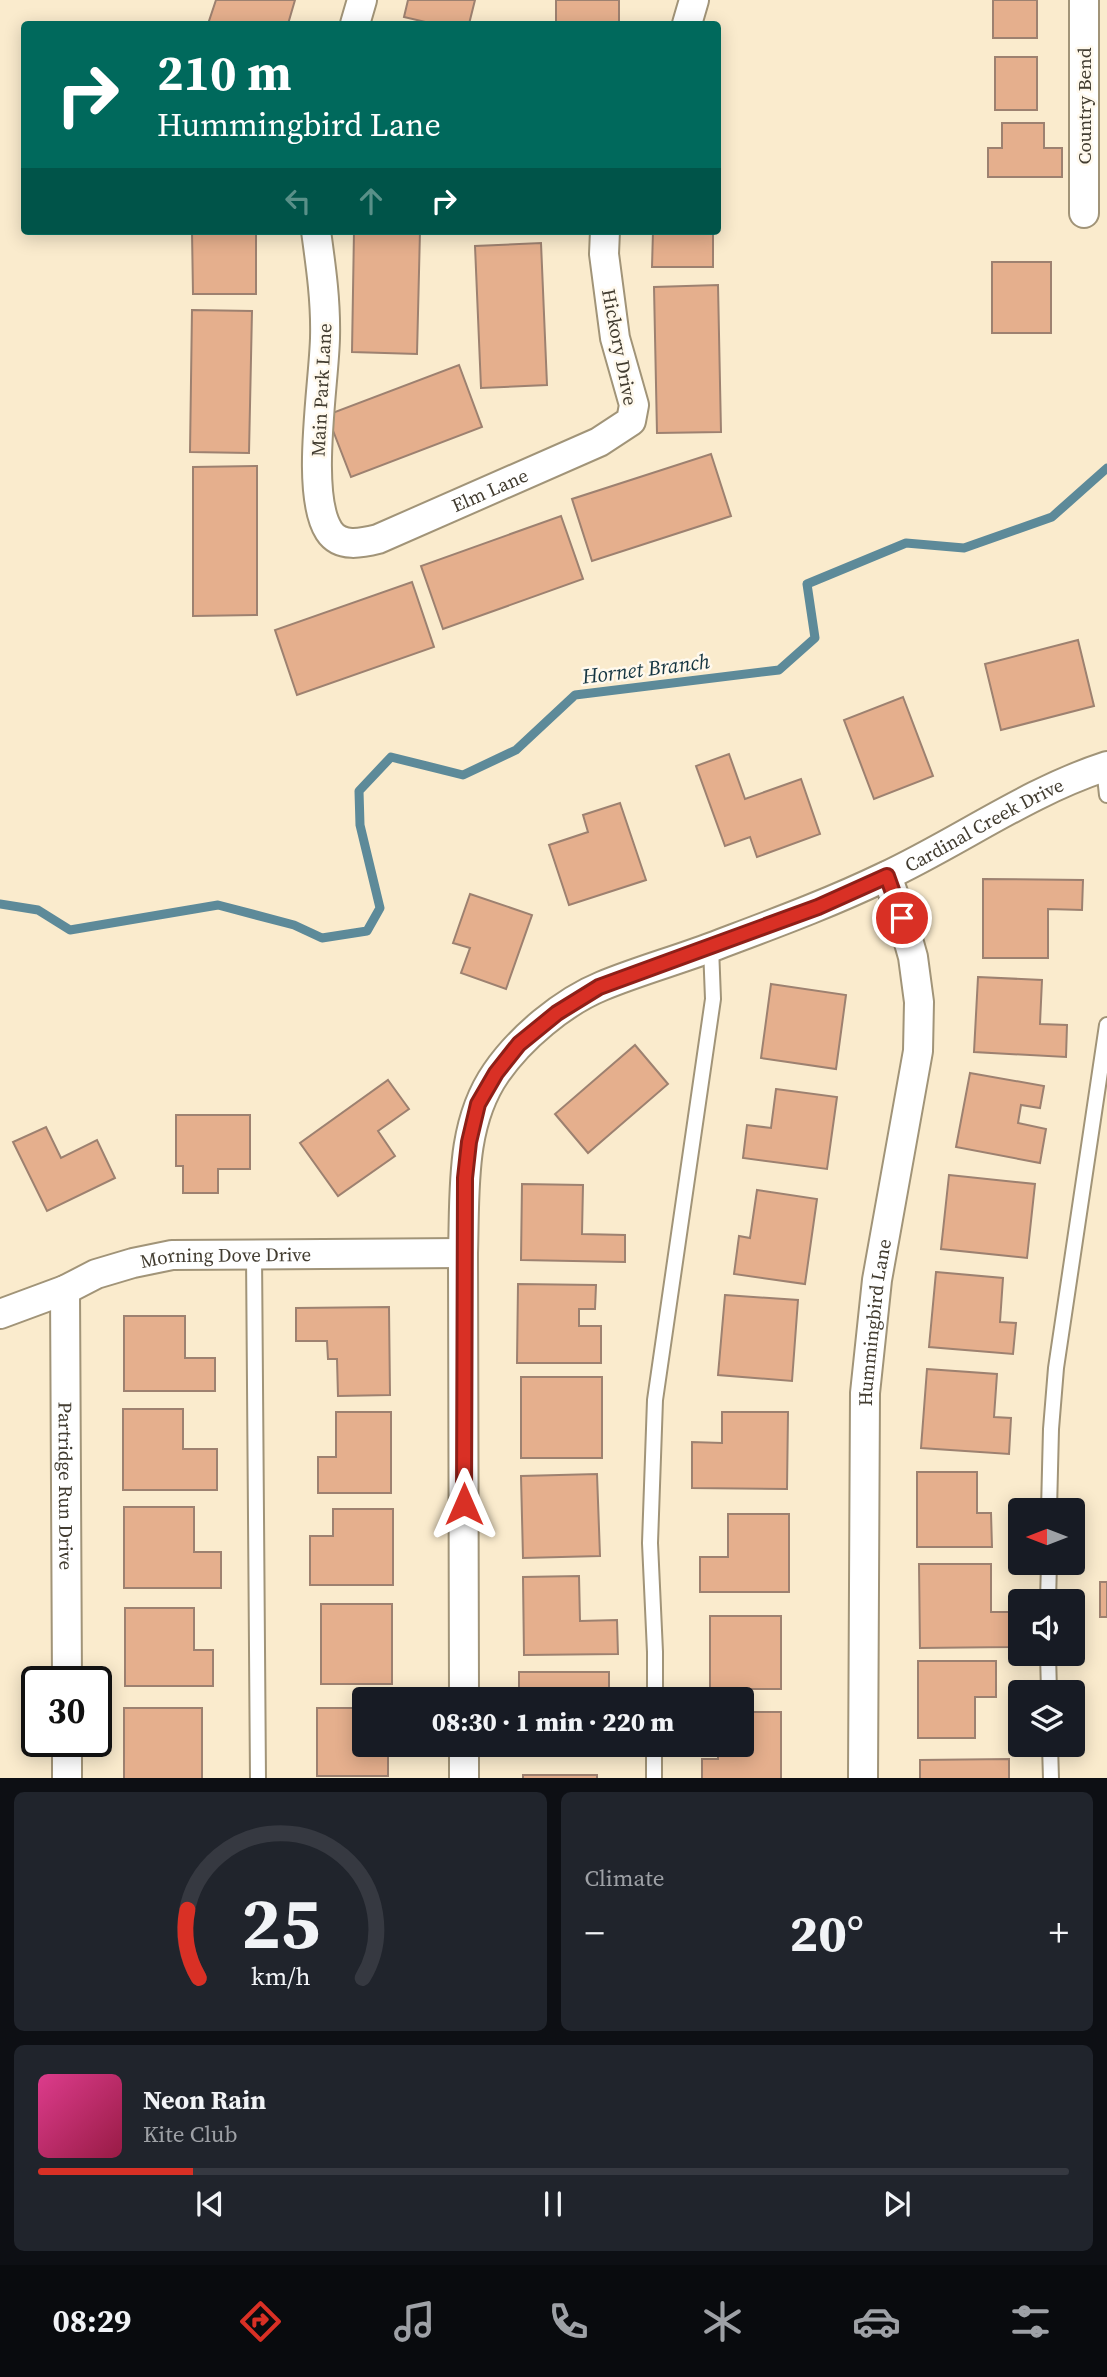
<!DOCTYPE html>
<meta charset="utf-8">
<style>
:root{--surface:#171b24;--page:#20242c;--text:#f1f3f6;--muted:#9ea1a6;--line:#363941;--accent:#d93025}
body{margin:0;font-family:"Source Serif 4",serif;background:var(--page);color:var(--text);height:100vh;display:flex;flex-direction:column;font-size:26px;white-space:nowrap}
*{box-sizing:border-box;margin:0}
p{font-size:23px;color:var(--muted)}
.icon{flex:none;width:38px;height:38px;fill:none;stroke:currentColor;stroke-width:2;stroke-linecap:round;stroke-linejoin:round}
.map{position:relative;height:1778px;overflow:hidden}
.sheet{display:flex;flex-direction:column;gap:14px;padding:14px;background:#0d0f14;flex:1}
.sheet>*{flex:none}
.top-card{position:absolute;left:21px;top:21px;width:700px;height:214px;border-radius:7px;box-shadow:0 4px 18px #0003;background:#00695c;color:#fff;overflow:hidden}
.needle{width:46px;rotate:270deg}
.fabs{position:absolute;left:1008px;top:1498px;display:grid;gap:14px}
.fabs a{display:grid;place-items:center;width:77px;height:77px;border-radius:7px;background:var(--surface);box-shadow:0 4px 18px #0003;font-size:35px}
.speed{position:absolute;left:21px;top:1666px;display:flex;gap:14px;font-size:35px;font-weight:700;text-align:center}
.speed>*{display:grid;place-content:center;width:91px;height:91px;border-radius:50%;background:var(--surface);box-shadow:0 4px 18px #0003;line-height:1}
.speed .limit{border:4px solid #111;border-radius:10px;background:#fff;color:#111}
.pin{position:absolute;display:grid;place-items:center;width:60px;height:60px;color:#fff;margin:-30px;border:4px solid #fff;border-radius:50%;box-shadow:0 2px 7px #0007}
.me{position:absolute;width:77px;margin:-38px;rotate:0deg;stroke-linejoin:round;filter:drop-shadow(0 0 5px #0008)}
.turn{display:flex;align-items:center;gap:24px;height:147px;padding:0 21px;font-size:32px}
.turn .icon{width:91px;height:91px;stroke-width:2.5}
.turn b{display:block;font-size:49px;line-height:60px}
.lanes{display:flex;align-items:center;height:66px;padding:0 21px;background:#0003;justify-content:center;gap:35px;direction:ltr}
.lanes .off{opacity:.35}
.big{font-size:52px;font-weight:800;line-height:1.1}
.sheet .widget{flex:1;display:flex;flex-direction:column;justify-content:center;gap:10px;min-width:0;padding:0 24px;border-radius:10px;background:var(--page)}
.sheet .dial{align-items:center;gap:0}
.dial svg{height:182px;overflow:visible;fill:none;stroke:var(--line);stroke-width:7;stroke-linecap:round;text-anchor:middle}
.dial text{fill:var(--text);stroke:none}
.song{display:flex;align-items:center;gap:21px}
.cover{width:84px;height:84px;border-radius:10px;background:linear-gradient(135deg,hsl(330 70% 55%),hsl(340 70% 35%))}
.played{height:7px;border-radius:4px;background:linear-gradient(90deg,var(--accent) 15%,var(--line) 15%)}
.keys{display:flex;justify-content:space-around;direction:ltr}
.heat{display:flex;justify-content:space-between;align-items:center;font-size:38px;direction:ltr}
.sheet .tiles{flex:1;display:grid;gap:14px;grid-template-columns:1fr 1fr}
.widget:last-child{grid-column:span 2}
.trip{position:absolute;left:352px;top:1687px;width:402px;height:70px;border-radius:7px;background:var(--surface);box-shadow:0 4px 18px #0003;font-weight:800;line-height:70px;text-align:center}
.tab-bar{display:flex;height:112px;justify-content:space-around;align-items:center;background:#090b0e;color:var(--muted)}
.tab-bar .icon{width:49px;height:49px}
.tab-bar .selected{color:var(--accent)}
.tab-bar b{font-size:32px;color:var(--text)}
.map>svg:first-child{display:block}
</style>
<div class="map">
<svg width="1107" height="1779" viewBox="0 0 1107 1779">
<rect width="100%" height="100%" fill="#faebcd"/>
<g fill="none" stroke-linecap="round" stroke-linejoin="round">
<polyline stroke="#5d8a99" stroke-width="9" points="0,904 38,910 70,930 218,905 294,925 322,938 367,931 380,908 360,825 359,791 391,757 463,775 516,750 575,695 779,670 815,638 807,584 906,543 964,548 1052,517 1107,468"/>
</g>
<g fill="#e5af8d" stroke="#9d8170" stroke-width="2">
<polygon points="216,0 295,0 288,24 208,24"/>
<polygon points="408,0 475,0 469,24 434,24 404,17"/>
<rect x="556" y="0" width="63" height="24"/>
<rect x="993" y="0" width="44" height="38"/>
<rect x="995" y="57" width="42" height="53"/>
<polygon points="1002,123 1044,123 1044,148 1062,148 1062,177 988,177 988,148 1002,148"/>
<polygon points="192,231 256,231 256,294 193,294"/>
<polygon points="354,231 420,231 417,354 352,352"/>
<polygon points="653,231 713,231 713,267 652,267"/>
<polygon points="541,243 547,385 481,388 475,246"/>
<rect x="992" y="262" width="59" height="71"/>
<polygon points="718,285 721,432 657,433 654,287"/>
<polygon points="192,310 252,311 249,453 190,452"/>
<polygon points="459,365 482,427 351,477 327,415"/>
<polygon points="711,454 731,516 592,561 572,499"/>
<polygon points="257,466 257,615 193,616 193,467"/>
<polygon points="561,516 583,579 443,629 421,566"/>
<polygon points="412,582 434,647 297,695 275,630"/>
<polygon points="1078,640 1094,706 1001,730 985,664"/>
<polygon points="903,697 933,776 874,799 844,720"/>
<polygon points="729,754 745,799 801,779 820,834 757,857 750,837 725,846 696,766"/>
<polygon points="620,803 646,880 569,905 549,845 588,832 583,815"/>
<polygon points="983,879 1083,880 1082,910 1048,909 1048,958 983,958"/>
<polygon points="470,894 532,915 506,989 461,973 470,948 453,943"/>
<polygon points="978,977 1042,980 1040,1024 1067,1025 1066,1057 974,1052"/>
<polygon points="771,984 846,995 836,1069 761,1058"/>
<polygon points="635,1045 668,1084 588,1153 555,1114"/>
<polygon points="970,1073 1044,1086 1040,1108 1021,1105 1018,1123 1046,1129 1040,1163 956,1147"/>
<polygon points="388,1080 409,1109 378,1131 395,1156 338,1196 300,1143"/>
<polygon points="776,1089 837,1097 827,1169 743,1158 747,1125 771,1128"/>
<polygon points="176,1115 250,1115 250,1169 218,1169 218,1193 183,1193 183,1166 176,1166"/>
<polygon points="46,1127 61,1158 97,1140 115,1178 47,1211 13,1142"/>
<polygon points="949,1175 1035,1184 1027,1258 941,1249"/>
<polygon points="522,1184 583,1185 582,1234 625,1235 625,1262 521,1260"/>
<polygon points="757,1190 817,1199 805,1284 734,1274 739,1236 750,1238"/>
<polygon points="936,1272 1003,1278 1000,1322 1016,1323 1013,1354 929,1347"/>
<polygon points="518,1284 596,1285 595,1309 579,1309 579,1326 601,1326 601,1363 517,1363"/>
<polygon points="725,1295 798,1300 792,1381 718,1375"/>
<polygon points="389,1307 390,1395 338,1396 337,1359 328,1359 327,1341 296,1341 296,1308"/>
<polygon points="124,1316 185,1316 185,1358 215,1358 215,1391 124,1391"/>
<polygon points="927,1369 997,1374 994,1417 1011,1418 1009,1454 921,1448"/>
<rect x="521" y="1377" width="81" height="81"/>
<polygon points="123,1409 183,1409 183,1449 217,1449 217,1490 123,1490"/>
<polygon points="336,1412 391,1412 391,1493 318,1493 318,1457 336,1457"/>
<polygon points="722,1412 788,1412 787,1489 692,1488 692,1442 722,1443"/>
<polygon points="917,1472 977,1472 977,1513 991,1513 992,1547 917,1547"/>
<polygon points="597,1474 600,1556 523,1558 521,1476"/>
<polygon points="124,1507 194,1507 194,1552 221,1552 221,1588 124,1588"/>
<polygon points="333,1509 393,1509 393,1585 310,1585 310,1536 333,1536"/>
<polygon points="728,1514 789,1514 789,1592 700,1592 700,1557 728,1557"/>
<polygon points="919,1564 991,1564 991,1612 1011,1612 1011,1647 920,1648"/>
<polygon points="579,1576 580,1621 617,1620 618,1654 524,1655 523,1577"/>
<rect x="1100" y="1582" width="7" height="35"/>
<rect x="321" y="1604" width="71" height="80"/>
<polygon points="125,1608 194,1608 194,1650 213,1650 213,1686 125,1686"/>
<rect x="710" y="1616" width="71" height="73"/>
<polygon points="918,1661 996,1661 996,1697 975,1697 975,1738 918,1738"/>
<rect x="519" y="1672" width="90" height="27"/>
<rect x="124" y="1708" width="78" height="71"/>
<polygon points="317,1708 364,1708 364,1745 388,1745 388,1776 317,1776"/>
<polygon points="742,1712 781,1712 781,1779 702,1779 702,1759 718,1759 718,1745 742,1745"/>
<rect x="519" y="1745" width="60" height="4"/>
<polygon points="1009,1759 1009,1779 920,1779 920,1760"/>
<rect x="523" y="1775" width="74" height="4"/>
</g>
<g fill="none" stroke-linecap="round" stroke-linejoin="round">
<g stroke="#a19478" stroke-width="18">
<g id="service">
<polyline points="1104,767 1107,795"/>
<polyline points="254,1253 258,1779"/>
<polyline points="1049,1510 1051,1429 1056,1368 1107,1025"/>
<polyline points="1048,1601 1049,1563"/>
<polyline points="1048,1654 1049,1692"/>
<polyline points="655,1699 655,1652 650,1543 655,1400 713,999 711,947"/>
<polyline points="1050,1745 1051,1779"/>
<polyline points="654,1779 654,1745"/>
</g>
</g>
<g stroke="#a19478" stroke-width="32">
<g id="minor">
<polyline points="1084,0 1084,213"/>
<polyline points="355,24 362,0"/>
<polyline points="687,24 694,0"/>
<path id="s1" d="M 316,231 C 321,267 326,302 325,338 C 324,384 305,494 329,531 C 340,548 362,543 378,539 L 599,442 L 631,421 L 634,405 L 615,338 L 604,254 L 605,231"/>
<path id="s2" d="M 65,1290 L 67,1682"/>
<path id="s3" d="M 0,1314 L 65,1290 L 96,1274 L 133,1263 L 172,1255 L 463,1253"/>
<path id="s4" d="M 464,1699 L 463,1253 C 465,1192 460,1125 496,1073 C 520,1038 563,1002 602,986 C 638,971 675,961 712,947 C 770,925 828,904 884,877 C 959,842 1027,792 1107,766"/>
<polyline points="67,1741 67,1779"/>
<polyline points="464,1745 464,1779"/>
<path id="s5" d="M 863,1779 L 865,1393 L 877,1280 L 918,1051 L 919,1002 L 913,957 L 902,918 L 887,876"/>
</g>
</g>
<use href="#service" stroke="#fff" stroke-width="14"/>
<use href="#minor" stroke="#fff" stroke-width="28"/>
</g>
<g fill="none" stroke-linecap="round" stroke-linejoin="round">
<g stroke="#8d1f18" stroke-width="18">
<polyline id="route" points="464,1504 465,1178 469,1142 478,1104 496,1073 519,1044 557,1013 599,987 818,907 887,876 902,918"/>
</g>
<use href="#route" stroke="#d93025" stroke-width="12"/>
</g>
<g text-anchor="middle" stroke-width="5" stroke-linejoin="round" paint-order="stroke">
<g font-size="19" fill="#423c30" stroke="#fff9ed">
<text transform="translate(1084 106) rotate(-90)" y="7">Country Bend</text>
<text transform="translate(620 347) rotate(79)" y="7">Hickory Drive</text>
<text transform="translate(321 390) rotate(-87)" y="7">Main Park Lane</text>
<text dy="7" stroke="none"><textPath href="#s1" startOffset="478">Elm Lane</textPath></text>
<text dy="7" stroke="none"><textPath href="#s4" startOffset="1186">Cardinal Creek Drive</textPath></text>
<text dy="7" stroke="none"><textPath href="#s3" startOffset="236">Morning Dove Drive</textPath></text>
<text dy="7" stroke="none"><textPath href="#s5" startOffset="457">Hummingbird Lane</textPath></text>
<text dy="7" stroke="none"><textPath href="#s2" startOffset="196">Partridge Run Drive</textPath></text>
</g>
<g font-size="21" font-style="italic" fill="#153541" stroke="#fff9ed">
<text transform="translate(646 669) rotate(-7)" y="7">Hornet Branch</text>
</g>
</g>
</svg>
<div class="fabs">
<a><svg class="needle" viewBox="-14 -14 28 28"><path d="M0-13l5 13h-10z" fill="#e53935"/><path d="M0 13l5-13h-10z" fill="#9ea1a6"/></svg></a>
<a><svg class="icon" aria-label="sound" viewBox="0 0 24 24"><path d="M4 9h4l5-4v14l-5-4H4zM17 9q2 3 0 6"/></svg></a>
<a><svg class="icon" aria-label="layers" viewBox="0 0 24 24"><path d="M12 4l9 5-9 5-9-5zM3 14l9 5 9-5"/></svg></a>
</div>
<div class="speed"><div class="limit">30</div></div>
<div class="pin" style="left:902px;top:918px;background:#d93025"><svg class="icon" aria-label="arrive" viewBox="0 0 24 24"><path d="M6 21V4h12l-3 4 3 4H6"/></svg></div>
<svg class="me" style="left:464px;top:1504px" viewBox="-20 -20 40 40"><path d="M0-17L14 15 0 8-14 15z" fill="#d93025" stroke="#fff" stroke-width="4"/></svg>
<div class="trip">08:30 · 1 min · 220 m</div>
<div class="top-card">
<div class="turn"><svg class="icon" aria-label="right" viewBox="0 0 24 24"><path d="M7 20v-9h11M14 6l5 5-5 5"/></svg><div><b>210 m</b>Hummingbird Lane</div></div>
<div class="lanes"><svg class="icon off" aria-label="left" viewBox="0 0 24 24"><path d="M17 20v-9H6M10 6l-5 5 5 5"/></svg><svg class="icon off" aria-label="ahead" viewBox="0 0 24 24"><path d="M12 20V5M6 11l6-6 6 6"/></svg><svg class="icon" aria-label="right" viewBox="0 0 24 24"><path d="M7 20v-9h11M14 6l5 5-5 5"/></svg></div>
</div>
</div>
<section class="sheet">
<div class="tiles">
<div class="widget dial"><svg viewBox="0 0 100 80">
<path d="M14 69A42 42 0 1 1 86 69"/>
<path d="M14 69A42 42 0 0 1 9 39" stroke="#d93025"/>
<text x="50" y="56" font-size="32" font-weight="700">25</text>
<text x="50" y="72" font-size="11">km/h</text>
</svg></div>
<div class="widget"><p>Climate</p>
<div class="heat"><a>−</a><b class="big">20°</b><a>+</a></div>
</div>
<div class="widget">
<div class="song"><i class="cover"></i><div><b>Neon Rain</b><p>Kite Club</p></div></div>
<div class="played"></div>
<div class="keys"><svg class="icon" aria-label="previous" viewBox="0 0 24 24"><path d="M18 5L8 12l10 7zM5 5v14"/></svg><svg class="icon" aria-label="pause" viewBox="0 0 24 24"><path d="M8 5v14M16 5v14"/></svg><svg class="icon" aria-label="next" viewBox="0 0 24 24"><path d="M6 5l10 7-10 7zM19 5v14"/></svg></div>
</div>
</div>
</section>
<nav class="tab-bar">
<b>08:29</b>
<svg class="icon selected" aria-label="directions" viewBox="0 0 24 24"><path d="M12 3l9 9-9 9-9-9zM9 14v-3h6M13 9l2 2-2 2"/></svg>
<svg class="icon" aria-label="music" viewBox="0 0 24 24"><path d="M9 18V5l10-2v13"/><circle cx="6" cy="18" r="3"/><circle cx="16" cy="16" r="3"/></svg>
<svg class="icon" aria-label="phone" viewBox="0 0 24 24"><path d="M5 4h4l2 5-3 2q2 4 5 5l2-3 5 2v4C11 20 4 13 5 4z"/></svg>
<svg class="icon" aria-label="climate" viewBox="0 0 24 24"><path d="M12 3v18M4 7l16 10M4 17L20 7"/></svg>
<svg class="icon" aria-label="car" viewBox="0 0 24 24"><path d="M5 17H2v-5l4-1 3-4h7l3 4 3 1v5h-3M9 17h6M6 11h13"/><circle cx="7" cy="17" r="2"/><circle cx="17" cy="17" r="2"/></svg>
<svg class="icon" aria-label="filters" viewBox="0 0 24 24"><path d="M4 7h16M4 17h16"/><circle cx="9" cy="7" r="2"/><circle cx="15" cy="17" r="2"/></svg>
</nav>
